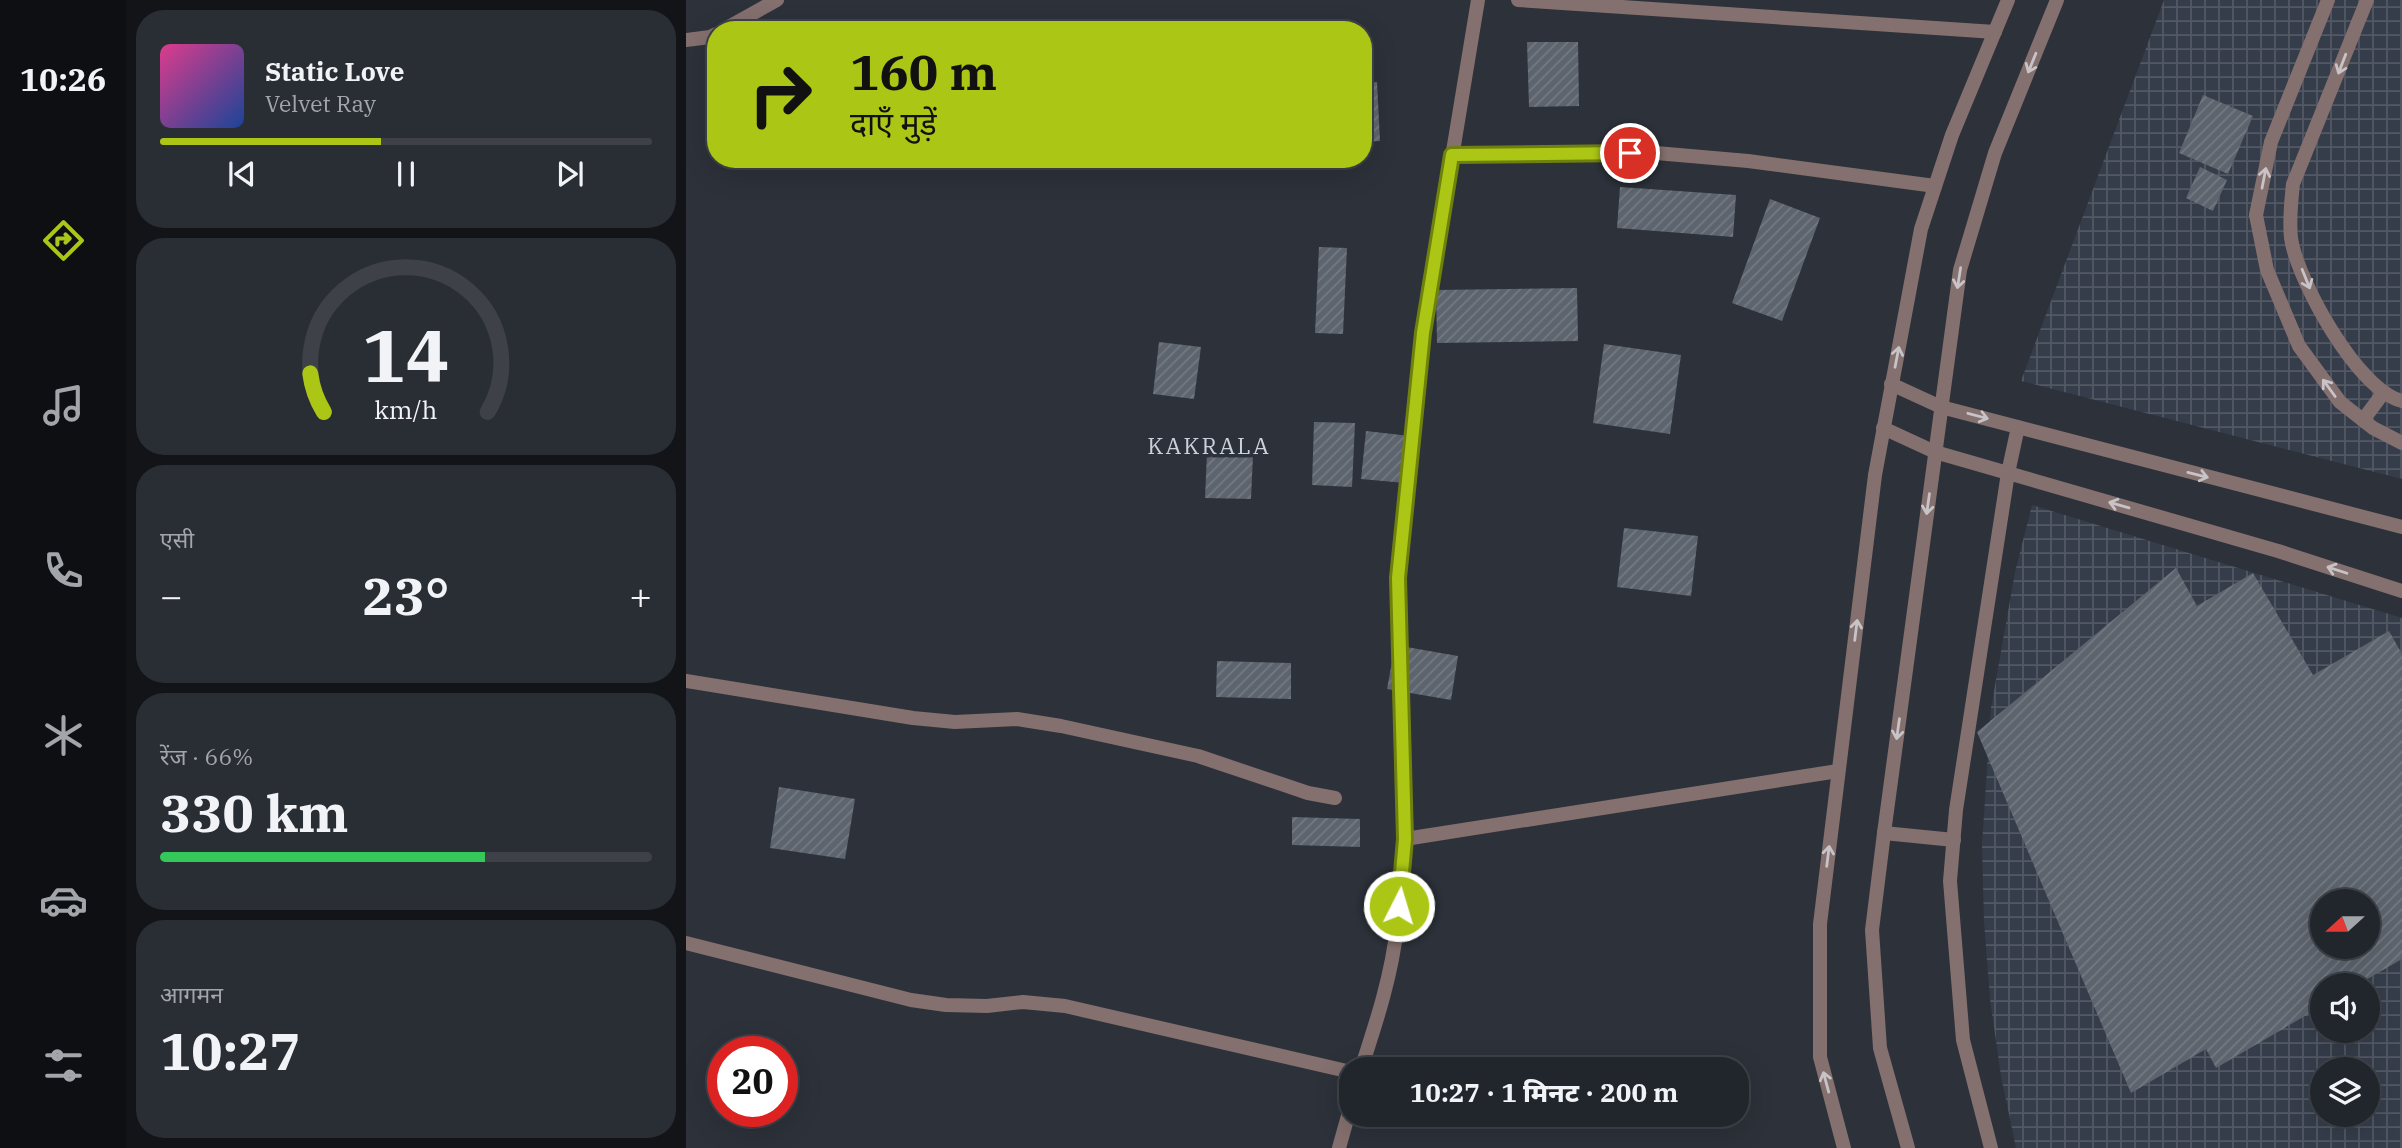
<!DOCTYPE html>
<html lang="hi">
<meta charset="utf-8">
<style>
:root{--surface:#21252c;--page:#292d34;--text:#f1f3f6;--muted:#a2a5a9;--line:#3e4248;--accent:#abc614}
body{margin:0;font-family:"IBM Plex Serif","Noto Sans Devanagari",serif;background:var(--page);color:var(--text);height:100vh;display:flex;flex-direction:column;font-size:26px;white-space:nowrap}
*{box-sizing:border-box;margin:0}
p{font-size:23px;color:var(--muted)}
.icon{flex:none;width:38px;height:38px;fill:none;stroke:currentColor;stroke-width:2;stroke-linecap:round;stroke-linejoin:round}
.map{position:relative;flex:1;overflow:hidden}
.side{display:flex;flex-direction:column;gap:10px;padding:10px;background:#121418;width:560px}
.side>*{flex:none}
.guide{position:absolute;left:21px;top:21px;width:665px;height:147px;border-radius:28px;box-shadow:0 7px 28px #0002,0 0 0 2px var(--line);background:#abc614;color:#111;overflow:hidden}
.needle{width:46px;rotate:249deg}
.tools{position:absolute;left:1624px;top:889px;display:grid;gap:14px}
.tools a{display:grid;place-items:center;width:70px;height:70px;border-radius:50%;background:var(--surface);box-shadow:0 7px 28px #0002,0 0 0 2px var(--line);font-size:35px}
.speed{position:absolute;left:21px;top:1036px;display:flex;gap:14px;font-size:35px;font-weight:700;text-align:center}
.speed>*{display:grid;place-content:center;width:91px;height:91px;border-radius:50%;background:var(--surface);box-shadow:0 7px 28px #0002,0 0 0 2px var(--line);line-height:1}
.speed .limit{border:10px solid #d22;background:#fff;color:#111}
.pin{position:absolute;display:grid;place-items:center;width:60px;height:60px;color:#fff;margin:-30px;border:4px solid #fff;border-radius:50%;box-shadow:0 2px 7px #0007}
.me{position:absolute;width:77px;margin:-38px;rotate:5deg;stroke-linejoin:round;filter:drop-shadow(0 0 5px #0008)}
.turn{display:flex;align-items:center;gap:24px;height:147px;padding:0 28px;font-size:32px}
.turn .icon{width:91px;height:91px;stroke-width:2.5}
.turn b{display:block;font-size:49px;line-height:60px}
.big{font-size:52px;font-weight:800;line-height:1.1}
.side .tile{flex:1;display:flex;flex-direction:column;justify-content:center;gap:10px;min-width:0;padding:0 24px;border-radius:28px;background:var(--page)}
.side .dial{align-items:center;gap:0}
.dial svg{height:182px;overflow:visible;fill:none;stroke:var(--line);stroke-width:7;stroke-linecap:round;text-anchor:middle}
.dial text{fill:var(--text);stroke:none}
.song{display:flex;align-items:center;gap:21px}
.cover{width:84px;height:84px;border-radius:10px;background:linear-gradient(135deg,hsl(330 70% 55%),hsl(220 70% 35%))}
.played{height:7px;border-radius:4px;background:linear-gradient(90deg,var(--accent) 45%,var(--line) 45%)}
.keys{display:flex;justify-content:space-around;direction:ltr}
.heat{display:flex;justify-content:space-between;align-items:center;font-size:38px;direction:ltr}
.charge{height:10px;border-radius:5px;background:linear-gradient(90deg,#34c759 66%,var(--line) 0)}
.trip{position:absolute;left:653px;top:1057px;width:410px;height:70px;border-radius:28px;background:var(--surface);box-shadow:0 7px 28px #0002,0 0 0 2px var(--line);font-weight:800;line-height:70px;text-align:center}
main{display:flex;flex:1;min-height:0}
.dock{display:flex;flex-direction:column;width:126px;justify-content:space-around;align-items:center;background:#0d0f12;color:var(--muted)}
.dock .icon{width:49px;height:49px}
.dock .selected{color:var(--accent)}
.dock b{font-size:32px;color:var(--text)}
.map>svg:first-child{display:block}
</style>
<main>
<nav class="dock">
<b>10:26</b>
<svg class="icon selected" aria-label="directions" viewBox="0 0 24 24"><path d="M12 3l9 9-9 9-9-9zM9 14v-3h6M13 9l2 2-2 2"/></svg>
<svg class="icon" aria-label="music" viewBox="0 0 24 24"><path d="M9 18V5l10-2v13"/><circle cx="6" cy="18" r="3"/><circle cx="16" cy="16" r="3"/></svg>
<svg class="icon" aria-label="phone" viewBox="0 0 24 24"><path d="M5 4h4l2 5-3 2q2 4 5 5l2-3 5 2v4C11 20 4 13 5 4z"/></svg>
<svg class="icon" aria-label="climate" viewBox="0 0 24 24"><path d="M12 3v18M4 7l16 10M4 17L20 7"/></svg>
<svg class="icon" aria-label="car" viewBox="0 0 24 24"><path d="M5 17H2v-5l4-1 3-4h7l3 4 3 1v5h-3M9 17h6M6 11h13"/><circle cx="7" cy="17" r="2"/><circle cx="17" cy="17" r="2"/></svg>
<svg class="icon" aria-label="filters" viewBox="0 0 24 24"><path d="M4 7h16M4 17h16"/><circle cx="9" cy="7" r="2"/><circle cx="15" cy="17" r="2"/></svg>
</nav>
<section class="side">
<div class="tile">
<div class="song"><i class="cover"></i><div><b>Static Love</b><p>Velvet Ray</p></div></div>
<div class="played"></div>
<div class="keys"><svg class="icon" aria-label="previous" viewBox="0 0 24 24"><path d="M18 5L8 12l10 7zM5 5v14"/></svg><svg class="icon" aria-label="pause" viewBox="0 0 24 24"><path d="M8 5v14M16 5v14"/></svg><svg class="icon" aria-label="next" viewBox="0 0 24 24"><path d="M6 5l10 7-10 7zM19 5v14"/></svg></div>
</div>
<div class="tile dial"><svg viewBox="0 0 100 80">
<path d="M14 69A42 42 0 1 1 86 69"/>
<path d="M14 69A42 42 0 0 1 8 52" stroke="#abc614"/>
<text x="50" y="56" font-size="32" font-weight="700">14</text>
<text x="50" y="72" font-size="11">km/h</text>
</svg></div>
<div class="tile"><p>एसी</p>
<div class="heat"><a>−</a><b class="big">23°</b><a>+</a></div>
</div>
<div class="tile"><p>रेंज · 66%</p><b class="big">330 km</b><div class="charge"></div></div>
<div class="tile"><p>आगमन</p><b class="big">10:27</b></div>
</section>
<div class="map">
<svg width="1716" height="1148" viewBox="0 0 1716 1148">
<defs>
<pattern id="industrial-grid" width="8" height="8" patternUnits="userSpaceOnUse" patternTransform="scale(1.75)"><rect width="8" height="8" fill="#353d4a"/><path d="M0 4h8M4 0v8" fill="none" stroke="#525964"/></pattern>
<pattern id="building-hatch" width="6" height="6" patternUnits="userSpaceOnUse" patternTransform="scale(1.75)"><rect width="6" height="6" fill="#5d646d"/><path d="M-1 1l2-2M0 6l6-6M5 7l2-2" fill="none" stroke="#747a82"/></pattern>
</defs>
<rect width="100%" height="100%" fill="#2c313a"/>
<g fill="url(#industrial-grid)" fill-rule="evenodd">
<polygon points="1478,0 1716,0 1716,479 1335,381"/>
<path d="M 1346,505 L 1716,618 L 1716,1148 L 1330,1148 L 1315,1076 L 1304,999 L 1298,922 L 1296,845 L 1305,708 L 1329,572 ZM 1636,901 L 1682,901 L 1682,947 L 1636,947 ZM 1636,985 L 1682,985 L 1682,1031 L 1636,1031 ZM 1636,1069 L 1682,1069 L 1682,1115 L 1636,1115 Z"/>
</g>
<g fill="url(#building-hatch)" fill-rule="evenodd">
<polygon points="841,42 892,42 893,106 843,107"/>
<polygon points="691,82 694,141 677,142 677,83"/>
<polygon points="1517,95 1567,116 1542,174 1493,153"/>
<polygon points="1514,167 1541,180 1527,211 1500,198"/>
<polygon points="934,187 1050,195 1047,237 931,228"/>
<polygon points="1084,199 1134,218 1096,321 1046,303"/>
<polygon points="633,247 661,248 657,334 629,333"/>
<polygon points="891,288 892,341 751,343 750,290"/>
<polygon points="473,342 515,347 508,399 467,394"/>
<polygon points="918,344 995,355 984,434 907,423"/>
<polygon points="628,422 669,423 666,487 626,485"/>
<polygon points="680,431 724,436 719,483 675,479"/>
<polygon points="521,453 567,455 565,499 519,498"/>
<polygon points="938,528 1012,536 1005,596 931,587"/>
<path d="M 1490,568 L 1511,606 L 1567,573 L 1627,675 L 1703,631 L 1716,654 L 1716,959 L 1671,985 L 1636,985 L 1636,1006 L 1530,1068 L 1520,1049 L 1445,1093 L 1291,732 ZM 1636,901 L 1682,901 L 1682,947 L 1636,947 Z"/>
<polygon points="709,645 772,656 765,700 701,689"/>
<polygon points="531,661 605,663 605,699 530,697"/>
<polygon points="93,787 169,799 159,859 84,848"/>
<polygon points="606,817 674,819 674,847 606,845"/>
</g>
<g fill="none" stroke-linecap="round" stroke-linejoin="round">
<g stroke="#84706e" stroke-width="14">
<polyline points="832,0 1309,32"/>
<polyline points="1642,0 1585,142 1570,215 1581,270 1613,346 1654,402 1687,428 1716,443"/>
<path d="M 1681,0 L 1607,184 C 1605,202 1603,220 1605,238 C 1611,280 1672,391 1716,401"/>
<polyline points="37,30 91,0"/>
<polyline points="0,40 24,37 30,34"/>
<polyline points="766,155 970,153 1062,161 1249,186"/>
<polyline points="1677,420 1698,392"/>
<polyline points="0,681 227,718 269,722 331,719 375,726 512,756 622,793 649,798"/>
<polyline points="1198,833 1268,840"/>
<polyline points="719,839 712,578 737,333 792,0"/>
<polyline points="0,943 225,1000 260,1005 301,1006 337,1002 379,1006 665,1072"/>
<path d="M 675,1069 C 690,1023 706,975 711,926 C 715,897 716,868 719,839 L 1152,771"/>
<polyline points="653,1148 665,1105"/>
<polyline points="1305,1148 1277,1040 1264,881 1270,810 1322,473 1332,427"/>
</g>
<g stroke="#84706e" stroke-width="14">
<polyline points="1205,384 1255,407 1716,527"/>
<polyline points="1197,428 1249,452 1592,551 1716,591"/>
<polyline points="1158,1148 1134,1057 1134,924 1189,475 1235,229 1266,135 1322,0"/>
<polyline points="1222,1148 1194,1048 1186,930 1198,833 1274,270 1309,153 1371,0"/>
</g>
</g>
<defs><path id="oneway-shaft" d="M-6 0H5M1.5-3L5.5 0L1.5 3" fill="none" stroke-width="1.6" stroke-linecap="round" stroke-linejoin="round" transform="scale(1.75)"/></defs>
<g stroke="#c7c3c7">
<use href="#oneway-shaft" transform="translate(1346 63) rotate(112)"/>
<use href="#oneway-shaft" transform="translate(1656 64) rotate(111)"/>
<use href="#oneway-shaft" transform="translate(1578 178) rotate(-79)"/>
<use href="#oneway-shaft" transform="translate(1273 278) rotate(99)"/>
<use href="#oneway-shaft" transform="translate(1620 279) rotate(68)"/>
<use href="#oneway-shaft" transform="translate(1211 357) rotate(-79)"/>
<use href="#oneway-shaft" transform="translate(1643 388) rotate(-126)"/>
<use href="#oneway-shaft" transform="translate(1292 416) rotate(15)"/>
<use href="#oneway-shaft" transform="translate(1512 475) rotate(14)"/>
<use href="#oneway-shaft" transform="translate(1242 504) rotate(98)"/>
<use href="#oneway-shaft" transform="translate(1433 505) rotate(-164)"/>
<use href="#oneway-shaft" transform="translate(1651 570) rotate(-162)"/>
<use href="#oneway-shaft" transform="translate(1170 630) rotate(-83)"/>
<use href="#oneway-shaft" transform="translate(1212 729) rotate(98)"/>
<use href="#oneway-shaft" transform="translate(1142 856) rotate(-83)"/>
<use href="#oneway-shaft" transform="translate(1140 1082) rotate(-105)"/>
</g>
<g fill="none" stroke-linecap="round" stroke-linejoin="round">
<g stroke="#6f810d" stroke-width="18">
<polyline id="route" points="713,906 719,839 712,578 737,333 766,155 944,153"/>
</g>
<use href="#route" stroke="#abc614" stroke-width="12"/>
</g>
<g text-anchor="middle" stroke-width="7" stroke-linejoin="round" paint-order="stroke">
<g font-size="23" letter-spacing="2" fill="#cad1dc" stroke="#2c313a">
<text x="523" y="454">KAKRALA</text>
</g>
</g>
</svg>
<div class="tools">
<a><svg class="needle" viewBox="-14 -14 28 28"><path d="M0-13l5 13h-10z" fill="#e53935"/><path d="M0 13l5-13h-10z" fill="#a2a5a9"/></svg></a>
<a><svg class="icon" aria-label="sound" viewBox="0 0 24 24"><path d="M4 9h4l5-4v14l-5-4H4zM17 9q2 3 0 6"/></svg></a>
<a><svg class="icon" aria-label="layers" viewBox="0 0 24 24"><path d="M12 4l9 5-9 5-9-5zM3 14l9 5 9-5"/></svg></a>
</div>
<div class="speed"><div class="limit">20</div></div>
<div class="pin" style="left:944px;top:153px;background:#d93025"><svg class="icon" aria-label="arrive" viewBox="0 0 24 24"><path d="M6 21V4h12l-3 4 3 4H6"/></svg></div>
<svg class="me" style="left:713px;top:906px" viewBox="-20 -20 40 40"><circle r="17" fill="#abc614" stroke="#fff" stroke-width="3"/><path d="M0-11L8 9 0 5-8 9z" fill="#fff"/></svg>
<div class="trip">10:27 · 1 मिनट · 200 m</div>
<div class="guide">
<div class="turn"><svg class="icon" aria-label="right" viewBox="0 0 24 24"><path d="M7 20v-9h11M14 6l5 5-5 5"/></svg><div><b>160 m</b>दाएँ मुड़ें</div></div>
</div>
</div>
</main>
